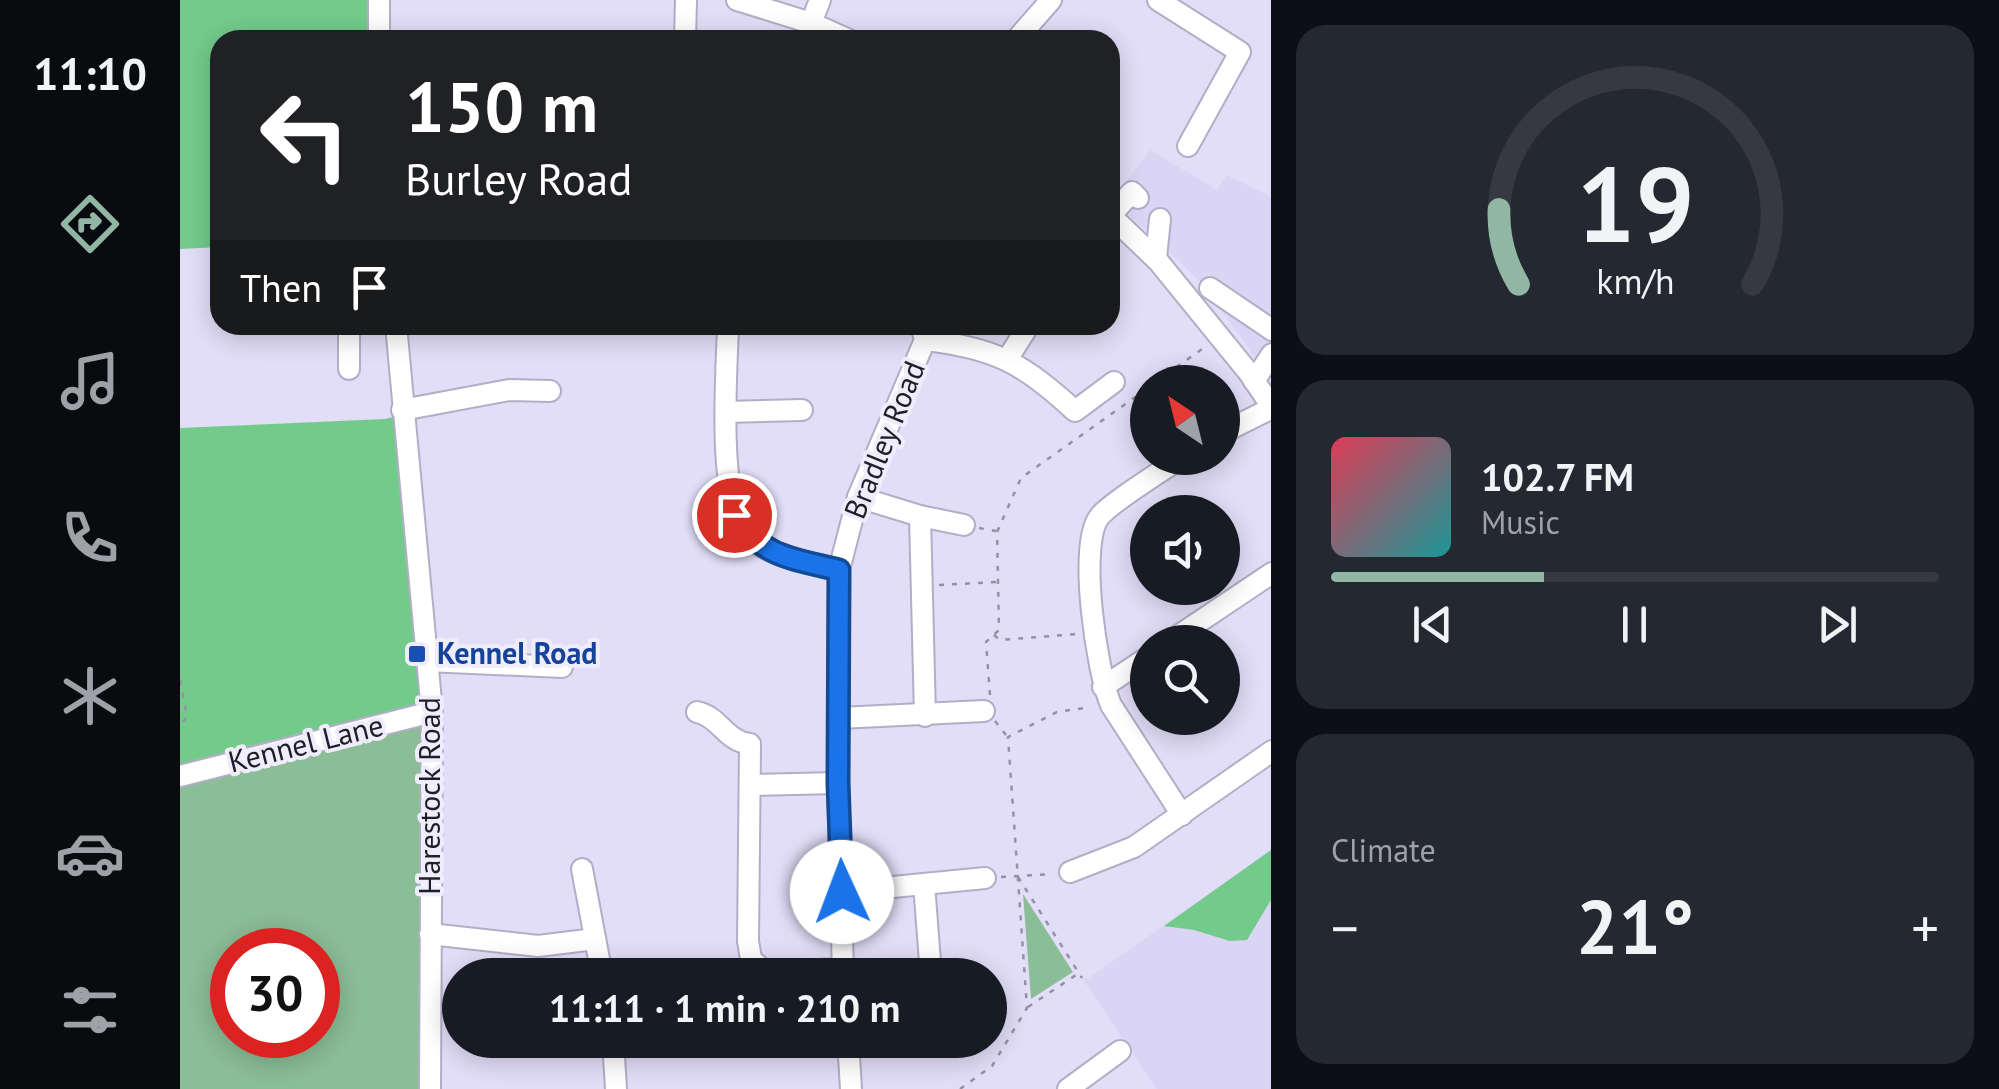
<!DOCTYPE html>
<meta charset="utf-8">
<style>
:root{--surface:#171b24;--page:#242831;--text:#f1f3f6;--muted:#9ea1a6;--line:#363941;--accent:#91b6a3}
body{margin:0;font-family:"PT Sans",sans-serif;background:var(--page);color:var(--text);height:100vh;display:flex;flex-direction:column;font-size:38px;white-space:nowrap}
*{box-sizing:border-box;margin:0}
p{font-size:32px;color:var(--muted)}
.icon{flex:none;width:55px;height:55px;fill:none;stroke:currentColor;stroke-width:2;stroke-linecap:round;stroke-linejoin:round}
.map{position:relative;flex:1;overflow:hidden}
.side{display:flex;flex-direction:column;gap:25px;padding:25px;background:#0d0f14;width:728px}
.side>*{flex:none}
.top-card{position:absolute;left:30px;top:30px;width:910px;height:305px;border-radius:30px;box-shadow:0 5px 25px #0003;background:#202124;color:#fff;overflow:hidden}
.needle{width:65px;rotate:325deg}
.controls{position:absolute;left:950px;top:365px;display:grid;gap:20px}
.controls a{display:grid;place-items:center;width:110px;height:110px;border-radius:50%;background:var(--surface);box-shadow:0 5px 25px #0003;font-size:50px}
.speed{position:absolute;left:30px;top:928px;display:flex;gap:20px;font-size:50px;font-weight:700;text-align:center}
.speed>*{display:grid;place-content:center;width:130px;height:130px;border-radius:50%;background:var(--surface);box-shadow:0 5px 25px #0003;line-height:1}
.speed .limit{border:15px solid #d22;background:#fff;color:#111}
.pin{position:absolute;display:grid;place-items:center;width:85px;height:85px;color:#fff;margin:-42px;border:5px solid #fff;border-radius:50%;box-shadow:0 2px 10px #0007}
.me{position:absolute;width:110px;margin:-55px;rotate:358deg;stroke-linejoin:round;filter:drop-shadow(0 0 8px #0008)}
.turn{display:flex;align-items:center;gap:35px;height:210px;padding:0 30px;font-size:45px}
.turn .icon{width:130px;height:130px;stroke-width:2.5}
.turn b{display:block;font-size:70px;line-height:85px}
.then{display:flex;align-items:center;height:95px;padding:0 30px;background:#0003;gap:20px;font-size:38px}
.big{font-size:75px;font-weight:600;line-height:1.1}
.side .card{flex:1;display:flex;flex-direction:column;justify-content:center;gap:15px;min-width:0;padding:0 35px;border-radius:30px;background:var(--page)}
.side .dial{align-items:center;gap:0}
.dial svg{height:260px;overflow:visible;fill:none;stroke:var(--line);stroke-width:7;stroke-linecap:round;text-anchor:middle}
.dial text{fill:var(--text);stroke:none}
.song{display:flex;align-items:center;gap:30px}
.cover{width:120px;height:120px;border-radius:15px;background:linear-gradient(135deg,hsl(350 70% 55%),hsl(180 70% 35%))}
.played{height:10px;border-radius:5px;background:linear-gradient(90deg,var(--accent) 35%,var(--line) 35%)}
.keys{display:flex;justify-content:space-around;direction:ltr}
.heat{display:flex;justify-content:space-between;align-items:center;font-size:55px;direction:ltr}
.trip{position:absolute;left:262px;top:958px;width:565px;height:100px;border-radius:50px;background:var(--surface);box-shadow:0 5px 25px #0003;font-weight:600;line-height:100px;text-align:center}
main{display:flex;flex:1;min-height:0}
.tab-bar{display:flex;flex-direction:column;width:180px;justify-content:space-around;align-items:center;background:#090b0e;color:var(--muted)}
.tab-bar .icon{width:70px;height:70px}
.tab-bar .selected{color:var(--accent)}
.tab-bar b{font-size:45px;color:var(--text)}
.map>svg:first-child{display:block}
</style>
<main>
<nav class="tab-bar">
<b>11:10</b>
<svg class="icon selected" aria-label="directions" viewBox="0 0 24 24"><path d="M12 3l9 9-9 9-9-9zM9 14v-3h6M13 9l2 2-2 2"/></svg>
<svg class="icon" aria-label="music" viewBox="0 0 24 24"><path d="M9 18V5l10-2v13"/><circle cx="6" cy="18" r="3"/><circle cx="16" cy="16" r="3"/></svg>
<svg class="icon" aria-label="phone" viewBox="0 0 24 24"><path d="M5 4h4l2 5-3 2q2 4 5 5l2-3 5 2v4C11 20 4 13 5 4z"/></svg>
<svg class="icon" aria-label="climate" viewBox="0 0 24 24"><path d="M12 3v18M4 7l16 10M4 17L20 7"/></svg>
<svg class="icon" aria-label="car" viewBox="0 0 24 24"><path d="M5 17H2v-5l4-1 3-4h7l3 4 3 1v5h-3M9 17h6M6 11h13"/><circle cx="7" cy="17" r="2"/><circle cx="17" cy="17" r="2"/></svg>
<svg class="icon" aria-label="filters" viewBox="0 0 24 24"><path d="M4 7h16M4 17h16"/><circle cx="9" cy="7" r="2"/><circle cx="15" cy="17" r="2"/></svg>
</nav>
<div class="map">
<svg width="1092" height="1089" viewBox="0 0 1092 1089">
<rect width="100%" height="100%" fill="#e2def8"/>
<g fill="#dad4f5">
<polygon points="970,150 1037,190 1047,175 1091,197 1091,380 1023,284 933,199"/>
<polygon points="1091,850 1091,1089 977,1089 902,978 909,978"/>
</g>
<g fill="#8bbd96" fill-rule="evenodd">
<path d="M 240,715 L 250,934 L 250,1089 L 0,1089 L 0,777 ZM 52,950 L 138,950 L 138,1035 L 52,1035 Z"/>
<polygon points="843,894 893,972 851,999"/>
</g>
<g fill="#73cb8b">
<polygon points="0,0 192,0 191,40 40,40 40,247 0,249"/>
<polygon points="217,416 241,706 0,765 0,428 205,419"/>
<polygon points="1091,850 1091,900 1067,940 1050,941 1014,930 984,926"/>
</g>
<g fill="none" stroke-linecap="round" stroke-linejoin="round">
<g stroke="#b2aec6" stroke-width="24">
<g id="minor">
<polyline points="557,0 631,23 669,40"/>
<polyline points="978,0 1060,52 1008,146"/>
<polyline points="631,23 640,0"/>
<polyline points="199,40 199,0"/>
<polyline points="505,40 506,0"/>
<polyline points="836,40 871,0"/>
<polyline points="930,215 978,261 1069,373 1092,407"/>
<polyline points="930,216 952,192 958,198"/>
<polyline points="976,258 980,219"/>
<polyline points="1030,288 1092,330"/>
<polyline points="169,325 169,369"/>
<polyline points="216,325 252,712 250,1089"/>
<path d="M 548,325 C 547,372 535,509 571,539 C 595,559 630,562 659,570"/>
<path d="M 745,340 C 816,348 842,363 895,411 L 934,382"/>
<polyline points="828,358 849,325"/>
<polyline points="1074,381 1092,354"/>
<polyline points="222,410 329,390 370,391"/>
<polyline points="546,412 622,410"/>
<polyline points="1042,433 1092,408"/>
<path d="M 1001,458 C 982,471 933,501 920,516 C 897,543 917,673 931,705 L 1002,815"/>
<polyline points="678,497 740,516 784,525"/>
<polyline points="740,516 745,716"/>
<polyline points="989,642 1092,573"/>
<polyline points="247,661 382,667"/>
<polyline points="923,687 968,657"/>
<path d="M 517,712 C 540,717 545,741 570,744 L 568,941 L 571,959 L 585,972 L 662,969"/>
<polyline points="659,718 804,711"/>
<polyline points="0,776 252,712"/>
<polyline points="570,785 658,783"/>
<polyline points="402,869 422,975"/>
<polyline points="890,872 954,847 1092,751"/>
<polyline points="744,884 751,975"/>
<polyline points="662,892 805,878"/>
<polyline points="250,934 358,946 415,939"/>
<polyline points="663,975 658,783 659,570 678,497 745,340 741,325"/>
<polyline points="433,1040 436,1089"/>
<polyline points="668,1040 671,1089"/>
<polyline points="888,1089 940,1051"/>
</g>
</g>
<g stroke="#9491a4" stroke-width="2.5" stroke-dasharray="5 8" stroke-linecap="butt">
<polyline points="975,382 1025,347"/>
<polyline points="799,528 816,531"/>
<polyline points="759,585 816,582"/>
<polyline points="814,635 820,640 898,634"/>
<polyline points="0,680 7,716 0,727"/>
<polyline points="810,695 806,642 819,630 817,532 841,478 968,388"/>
<polyline points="815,721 826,735"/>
<polyline points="821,877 873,874"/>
<polyline points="838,877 902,978"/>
<polyline points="848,1007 899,973"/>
<polyline points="780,1089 812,1066 847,1008 828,737 877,712 911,707"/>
</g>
<use href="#minor" stroke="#fff" stroke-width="20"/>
</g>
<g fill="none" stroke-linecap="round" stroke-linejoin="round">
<g stroke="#114b97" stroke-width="25">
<path id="route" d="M 554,515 C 581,557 614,559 659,570 L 658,783 L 662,892"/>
</g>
<use href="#route" stroke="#1a73e8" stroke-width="18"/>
</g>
<rect fill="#1a4fb4" stroke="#efedfc" stroke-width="4" x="227" y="644" width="20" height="20" rx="5"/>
<g text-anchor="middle" stroke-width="8" stroke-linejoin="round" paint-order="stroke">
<g font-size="30" fill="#1f1d26" stroke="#efedfc">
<text transform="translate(705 440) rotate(-68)" y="10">Bradley Road</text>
<text transform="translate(126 744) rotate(-14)" y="10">Kennel Lane</text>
<text transform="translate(250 796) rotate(-90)" y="10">Harestock Road</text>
</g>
<g font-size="30" font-weight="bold" fill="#164399" stroke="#efedfc" text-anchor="start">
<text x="257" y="664">Kennel Road</text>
</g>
</g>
</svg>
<div class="controls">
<a><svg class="needle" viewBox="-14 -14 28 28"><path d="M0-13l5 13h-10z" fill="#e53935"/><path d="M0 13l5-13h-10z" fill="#9ea1a6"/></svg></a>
<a><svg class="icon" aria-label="sound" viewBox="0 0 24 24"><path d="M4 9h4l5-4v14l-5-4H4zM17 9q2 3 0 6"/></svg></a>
<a><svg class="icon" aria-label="search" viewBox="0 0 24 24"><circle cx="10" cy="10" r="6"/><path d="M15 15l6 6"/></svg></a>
</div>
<div class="speed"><div class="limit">30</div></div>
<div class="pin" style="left:554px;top:515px;background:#d93025"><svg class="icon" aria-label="arrive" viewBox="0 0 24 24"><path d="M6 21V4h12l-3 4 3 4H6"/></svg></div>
<svg class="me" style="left:662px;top:892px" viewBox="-20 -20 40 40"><circle r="19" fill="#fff"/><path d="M0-13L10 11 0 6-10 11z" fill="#1a73e8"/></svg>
<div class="trip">11:11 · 1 min · 210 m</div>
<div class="top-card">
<div class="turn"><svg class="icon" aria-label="left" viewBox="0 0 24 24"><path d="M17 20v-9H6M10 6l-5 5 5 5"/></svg><div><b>150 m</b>Burley Road</div></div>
<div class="then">Then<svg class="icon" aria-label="arrive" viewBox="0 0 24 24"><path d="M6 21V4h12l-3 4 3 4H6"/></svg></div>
</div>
</div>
<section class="side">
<div class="card dial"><svg viewBox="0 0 100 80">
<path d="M14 69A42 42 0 1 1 86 69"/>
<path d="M14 69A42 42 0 0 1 8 46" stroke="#91b6a3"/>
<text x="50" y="56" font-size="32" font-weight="700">19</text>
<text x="50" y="72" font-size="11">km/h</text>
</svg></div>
<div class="card">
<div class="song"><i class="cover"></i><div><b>102.7 FM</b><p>Music</p></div></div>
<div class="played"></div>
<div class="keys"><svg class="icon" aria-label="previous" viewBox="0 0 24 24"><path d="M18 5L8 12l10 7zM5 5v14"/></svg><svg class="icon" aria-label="pause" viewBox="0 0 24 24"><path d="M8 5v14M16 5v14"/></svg><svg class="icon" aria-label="next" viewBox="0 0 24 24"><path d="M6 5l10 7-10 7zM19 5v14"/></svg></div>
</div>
<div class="card"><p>Climate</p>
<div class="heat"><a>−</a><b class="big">21°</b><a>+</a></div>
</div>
</section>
</main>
